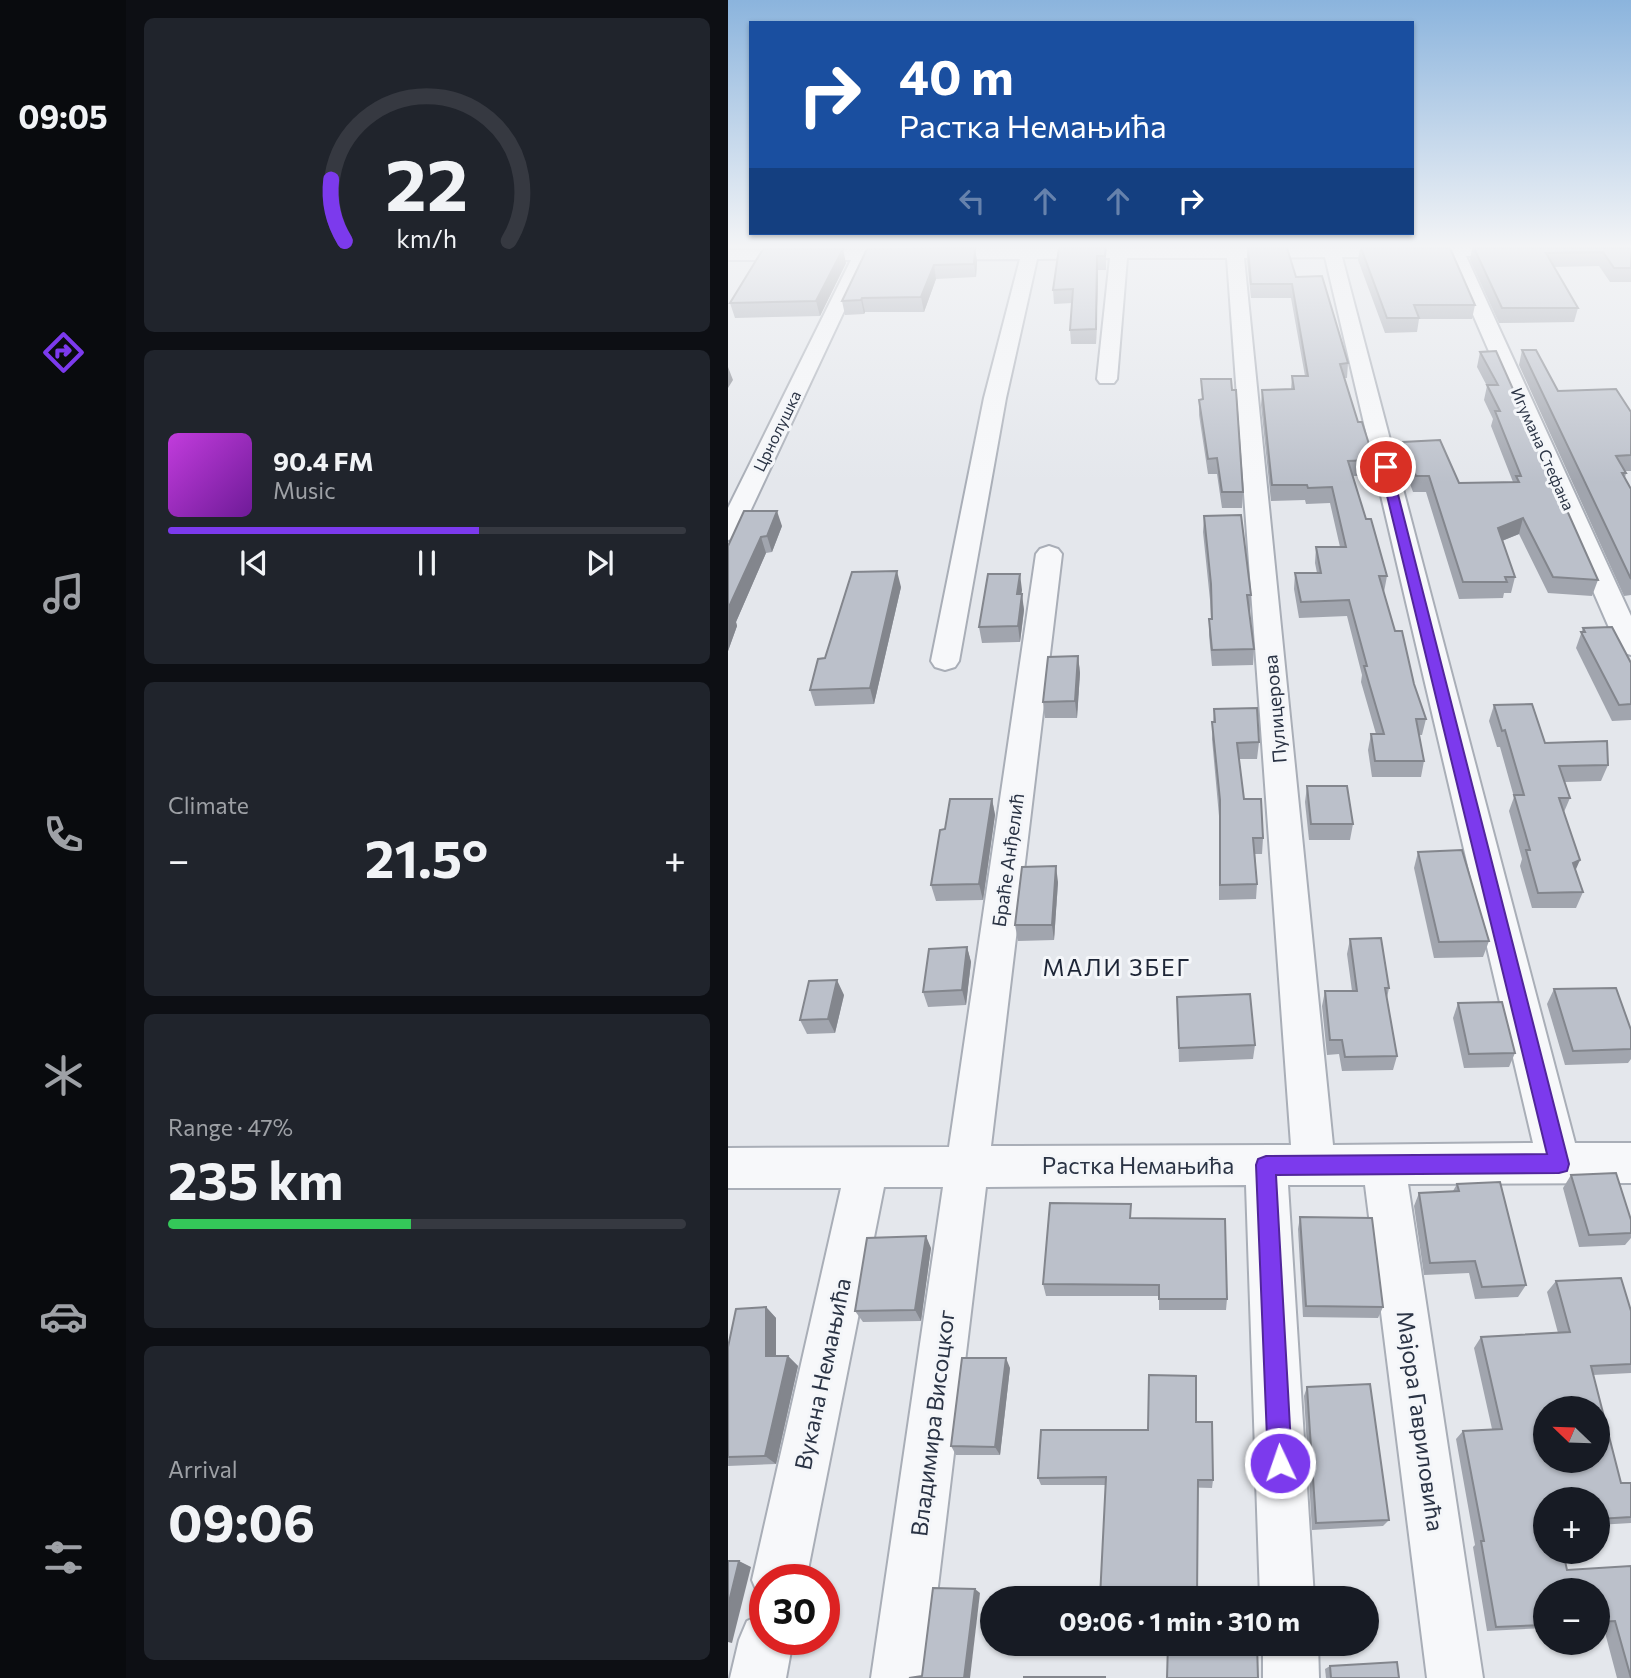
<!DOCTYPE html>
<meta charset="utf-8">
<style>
:root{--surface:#171b24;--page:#20242c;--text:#f1f3f6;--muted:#9ea1a6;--line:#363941;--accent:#7c3aed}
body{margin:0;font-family:Commissioner,sans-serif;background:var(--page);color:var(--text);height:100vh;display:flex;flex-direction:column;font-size:26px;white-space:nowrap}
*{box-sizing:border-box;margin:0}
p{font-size:23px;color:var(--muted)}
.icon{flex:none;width:38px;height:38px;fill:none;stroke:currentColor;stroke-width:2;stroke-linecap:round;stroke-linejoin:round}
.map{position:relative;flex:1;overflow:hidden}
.drawer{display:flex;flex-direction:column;gap:18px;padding:18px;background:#0d0f14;width:602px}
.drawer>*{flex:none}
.top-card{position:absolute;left:21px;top:21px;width:665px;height:214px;border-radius:0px;box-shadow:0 2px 5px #0004;background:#1a4fa0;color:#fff;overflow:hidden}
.needle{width:46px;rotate:293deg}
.controls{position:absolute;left:805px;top:1396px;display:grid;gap:14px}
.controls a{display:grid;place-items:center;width:77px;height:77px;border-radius:50%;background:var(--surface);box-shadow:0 2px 5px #0004;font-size:35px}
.speed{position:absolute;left:21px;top:1564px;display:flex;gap:14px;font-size:35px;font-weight:700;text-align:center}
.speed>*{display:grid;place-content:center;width:91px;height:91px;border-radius:50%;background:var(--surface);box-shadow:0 2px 5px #0004;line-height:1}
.speed .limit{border:10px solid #d22;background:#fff;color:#111}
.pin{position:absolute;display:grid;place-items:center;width:60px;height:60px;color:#fff;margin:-30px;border:4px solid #fff;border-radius:50%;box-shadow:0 2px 7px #0007}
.me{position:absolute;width:77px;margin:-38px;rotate:357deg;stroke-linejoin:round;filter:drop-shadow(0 0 5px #0008)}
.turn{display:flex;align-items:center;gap:24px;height:147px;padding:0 35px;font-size:32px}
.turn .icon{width:91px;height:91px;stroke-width:2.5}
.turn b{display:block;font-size:49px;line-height:60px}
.lanes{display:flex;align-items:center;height:66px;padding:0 35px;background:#0003;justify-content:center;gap:35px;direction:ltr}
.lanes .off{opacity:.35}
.big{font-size:52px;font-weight:700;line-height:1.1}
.drawer .widget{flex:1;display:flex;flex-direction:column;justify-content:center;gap:10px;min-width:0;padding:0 24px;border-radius:10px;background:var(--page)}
.drawer .dial{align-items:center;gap:0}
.dial svg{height:182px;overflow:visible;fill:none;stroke:var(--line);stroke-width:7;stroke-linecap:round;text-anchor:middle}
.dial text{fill:var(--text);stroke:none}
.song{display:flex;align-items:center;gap:21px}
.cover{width:84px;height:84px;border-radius:10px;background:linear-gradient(135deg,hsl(290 70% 55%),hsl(280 70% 35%))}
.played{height:7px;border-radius:4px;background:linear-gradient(90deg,var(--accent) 60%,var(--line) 60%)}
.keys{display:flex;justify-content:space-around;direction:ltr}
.heat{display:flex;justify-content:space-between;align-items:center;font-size:38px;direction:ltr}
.charge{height:10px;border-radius:5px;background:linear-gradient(90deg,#34c759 47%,var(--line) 0)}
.trip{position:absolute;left:252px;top:1586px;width:399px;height:70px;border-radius:35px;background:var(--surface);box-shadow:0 2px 5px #0004;font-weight:700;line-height:70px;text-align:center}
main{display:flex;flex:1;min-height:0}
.tab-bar{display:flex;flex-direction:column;width:126px;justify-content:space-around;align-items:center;background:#090b0e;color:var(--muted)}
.tab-bar .icon{width:49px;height:49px}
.tab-bar .selected{color:var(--accent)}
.tab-bar b{font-size:32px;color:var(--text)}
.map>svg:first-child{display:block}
</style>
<main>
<nav class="tab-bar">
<b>09:05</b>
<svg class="icon selected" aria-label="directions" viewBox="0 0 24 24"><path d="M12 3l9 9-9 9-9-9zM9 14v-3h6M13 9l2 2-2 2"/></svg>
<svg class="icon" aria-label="music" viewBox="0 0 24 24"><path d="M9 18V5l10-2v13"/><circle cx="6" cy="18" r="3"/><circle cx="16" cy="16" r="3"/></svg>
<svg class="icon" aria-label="phone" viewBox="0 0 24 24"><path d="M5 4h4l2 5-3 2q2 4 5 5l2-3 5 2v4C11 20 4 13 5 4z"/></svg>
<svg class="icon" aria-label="climate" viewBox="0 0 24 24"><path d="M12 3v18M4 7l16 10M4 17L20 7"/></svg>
<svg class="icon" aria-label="car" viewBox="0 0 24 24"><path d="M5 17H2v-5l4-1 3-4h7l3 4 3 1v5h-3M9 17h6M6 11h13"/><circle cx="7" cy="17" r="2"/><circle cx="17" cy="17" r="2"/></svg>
<svg class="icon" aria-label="filters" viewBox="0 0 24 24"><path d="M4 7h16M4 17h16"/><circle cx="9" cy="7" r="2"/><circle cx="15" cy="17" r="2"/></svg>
</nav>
<section class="drawer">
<div class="widget dial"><svg viewBox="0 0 100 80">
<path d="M14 69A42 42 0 1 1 86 69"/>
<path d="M14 69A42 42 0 0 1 8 42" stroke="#7c3aed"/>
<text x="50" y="56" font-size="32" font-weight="700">22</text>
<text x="50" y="72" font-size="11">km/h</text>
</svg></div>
<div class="widget">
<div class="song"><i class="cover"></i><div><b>90.4 FM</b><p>Music</p></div></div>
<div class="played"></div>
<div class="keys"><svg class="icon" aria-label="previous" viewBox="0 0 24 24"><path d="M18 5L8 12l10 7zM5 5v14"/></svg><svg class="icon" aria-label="pause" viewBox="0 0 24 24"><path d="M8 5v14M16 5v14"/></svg><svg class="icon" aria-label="next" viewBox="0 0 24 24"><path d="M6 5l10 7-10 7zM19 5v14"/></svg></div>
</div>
<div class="widget"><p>Climate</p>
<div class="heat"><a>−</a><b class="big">21.5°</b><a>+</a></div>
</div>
<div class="widget"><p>Range · 47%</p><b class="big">235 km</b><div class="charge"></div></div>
<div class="widget"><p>Arrival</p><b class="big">09:06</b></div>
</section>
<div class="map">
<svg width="903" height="1678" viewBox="0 0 903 1678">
<rect width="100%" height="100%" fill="#e4e7ec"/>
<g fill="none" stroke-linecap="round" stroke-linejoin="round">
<g stroke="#a9aeb7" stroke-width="4">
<g id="street">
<path d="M 796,248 L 798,251 L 795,255 L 789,256 L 738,256 L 903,616 L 903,655 L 893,652 L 889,646 L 720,257 L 614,257 L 847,1143 L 903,1143 L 903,1183 L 680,1184 L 755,1678 L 699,1678 L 637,1185 L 560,1185 L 586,1598 L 532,1598 L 518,1185 L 258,1187 L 199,1678 L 143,1678 L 215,1187 L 156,1187 L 78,1580 L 37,1580 L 37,1601 L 32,1599 L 24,1580 L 113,1188 L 0,1188 L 0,1148 L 221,1147 L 308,554 L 312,549 L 321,546 L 330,549 L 334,554 L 263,1146 L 563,1145 L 499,258 L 399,258 L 389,379 L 386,383 L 372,383 L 369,379 L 382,258 L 309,259 L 278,398 L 231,661 L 227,667 L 217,670 L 207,667 L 203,661 L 256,398 L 292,259 L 140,260 L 12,533 L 9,538 L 0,540 L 0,508 L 123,260 L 0,260 L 0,250 ZM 597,257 L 805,1143 L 605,1145 L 516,258 Z"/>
<polygon points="37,1613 37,1640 65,1640 58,1678 2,1678 11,1640 19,1621"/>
<polygon points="535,1643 590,1643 591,1678 535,1678"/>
</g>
</g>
<use href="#street" fill="#f7f8fa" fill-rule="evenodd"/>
</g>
<g fill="#a1a5ae">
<polygon points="247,248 249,262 248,277 208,279 196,312 137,312 136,314 117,315 114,301"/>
<polygon points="378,248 378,270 370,270 368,344 343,344 342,330 344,303 326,304 325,290"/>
<polygon points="519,248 568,277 620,363 619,378 616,378 630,422 646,460 644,476 624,476 638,519 659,576 656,592 655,592 667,631 698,719 694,735 691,735 696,761 693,777 644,777 640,750 643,734 648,734 633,682 634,675 619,616 571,618 566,589 567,573 589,573 587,563 588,547 612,547 602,503 578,504 577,500 543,501 533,405 534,390 563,389 564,376 577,376 563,298 523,298 519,261"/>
<polygon points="632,248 722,248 747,305 744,319 691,319 689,332 657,333 630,260"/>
<polygon points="744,248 903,248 903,282 882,282 871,266 826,267 850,308 846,322 771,323 742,260"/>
<polygon points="118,263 92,316 7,318 2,303"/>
<polygon points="794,350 830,391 903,412 903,471 897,471 898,473 897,478 903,489 903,595 896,596 791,365"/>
<polygon points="752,352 870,580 864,596 820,593 791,534 774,541 787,577 783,593 776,593 775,598 731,599 698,492 685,492 672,457 675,442 731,483 785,482 763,426 765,419 756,400 759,386 749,367"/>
<polygon points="473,379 515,492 514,508 494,508 489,474 480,474 471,415 471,400 474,399"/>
<polygon points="476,516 523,595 522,611 521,611 526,649 525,665 484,666 481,635 481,619 483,619 482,600 475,532"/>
<polygon points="54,526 44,552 38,553 8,622 9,626 0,651 0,546"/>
<polygon points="173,587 146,704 87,706 82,690 97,658"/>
<polygon points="294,590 293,594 296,610 292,642 254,643 251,627"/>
<polygon points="855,628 903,663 903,720 884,721 848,648"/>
<polygon points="350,656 352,673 349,718 317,718 315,702"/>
<polygon points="766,705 817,743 880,765 873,781 837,782 842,798 836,812 847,870 855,892 848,908 804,908 792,866 794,859 781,811 786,797 772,747 769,747 761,721"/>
<polygon points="486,709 531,742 529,759 511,759 516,799 535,838 534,854 527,854 529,884 528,899 491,900 491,816 484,739"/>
<polygon points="579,786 625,824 622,840 581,840 577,802"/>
<polygon points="264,799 267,815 255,900 208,901 203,885 217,829"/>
<polygon points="690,852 761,941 755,957 706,958 686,868"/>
<polygon points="330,882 326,940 290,941 287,925"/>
<polygon points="622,939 661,988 659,998 669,1056 665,1070 614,1071 611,1054 599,1055 594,1006 597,991 624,991 619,954"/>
<polygon points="239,947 243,962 238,1005 200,1007 195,992"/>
<polygon points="826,989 903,1030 903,1059 900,1063 837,1065 819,1004"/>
<polygon points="116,995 107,1033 79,1034 72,1020"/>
<polygon points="449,997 527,1045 525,1059 451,1062"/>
<polygon points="730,1003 787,1053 781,1067 736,1068 725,1018"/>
<polygon points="843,1175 903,1220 903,1238 897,1245 851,1247 835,1188"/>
<polygon points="729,1184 798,1285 790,1297 747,1299 741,1273 696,1275 686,1206 691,1193 725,1191"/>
<polygon points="572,1217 655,1307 650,1318 575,1317 570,1229"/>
<polygon points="404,1218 499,1299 498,1310 431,1310 431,1296 318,1296 315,1284"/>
<polygon points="203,1248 193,1321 135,1322 127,1311"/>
<polygon points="828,1281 903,1311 903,1373 865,1375 893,1483 903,1483 903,1523 870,1525 870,1500 817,1500 839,1570 903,1566 903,1678 889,1678 875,1625 870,1625 870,1591 817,1591 817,1628 759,1631 745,1547 747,1545 728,1439 735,1431 764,1429 746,1348 753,1337 830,1333 819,1292"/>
<polygon points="38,1307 48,1318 48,1356 60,1356 70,1366 48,1464 0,1466 0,1347"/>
<polygon points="282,1368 272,1455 228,1455 223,1446"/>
<polygon points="579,1387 661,1520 655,1526 584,1530 576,1396"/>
<polygon points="468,1422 485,1480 484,1488 378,1485 313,1485 310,1478 420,1430"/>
<polygon points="602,1666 671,1678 598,1678 597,1669"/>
</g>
<g fill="#83868d">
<polygon points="247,248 249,262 248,277 246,264"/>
<polygon points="115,249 118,263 92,316 88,301"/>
<polygon points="369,256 370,270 368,344 368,329"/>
<polygon points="206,265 208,279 196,312 193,297"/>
<polygon points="134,298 137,312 136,314 133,300"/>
<polygon points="0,367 5,380 0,388"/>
<polygon points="49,511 54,526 44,552 39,536"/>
<polygon points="795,518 791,534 766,544 770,528"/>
<polygon points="33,537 38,553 8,622 9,626 0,651 0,609"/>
<polygon points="169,571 173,587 146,704 142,688"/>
<polygon points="292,574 294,590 291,610 289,594"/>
<polygon points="294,594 296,610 292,642 290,626"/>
<polygon points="350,656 352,673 349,718 347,701"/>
<polygon points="264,799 267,815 255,900 251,884"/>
<polygon points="852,860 845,876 845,863"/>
<polygon points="328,866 330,882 326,940 324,925"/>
<polygon points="239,947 243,962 238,1005 234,990"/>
<polygon points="109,980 116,995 107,1033 100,1019"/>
<polygon points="198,1236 203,1248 193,1321 187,1310"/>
<polygon points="38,1307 48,1318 48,1366 38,1356"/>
<polygon points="60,1356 70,1366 48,1464 37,1456"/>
<polygon points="278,1358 282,1368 272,1455 267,1447"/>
<polygon points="11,1561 23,1567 4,1643 0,1642 0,1606"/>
<polygon points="247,1589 252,1593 242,1678 236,1678"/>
</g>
<g fill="#bbc0ca" stroke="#83868d" stroke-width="2" fill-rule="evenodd">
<polygon points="247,248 246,264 206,265 193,297 134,298 133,300 114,301 139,249"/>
<polygon points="331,248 378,248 377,256 369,256 368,329 342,330 345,289 325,290"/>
<polygon points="520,248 559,248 568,277 594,276 620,363 612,364 630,422 634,422 646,460 620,461 638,519 643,519 659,576 651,576 667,631 674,631 686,684 698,719 688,719 696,761 647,761 643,734 656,734 636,666 639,666 621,600 573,602 567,573 593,573 588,547 618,547 604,487 580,488 579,485 544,485 534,390 566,389 564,376 580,376 564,284 523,284"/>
<polygon points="633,248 722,248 747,305 686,305 691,318 659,318"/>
<polygon points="746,248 903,248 903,268 886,268 875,252 818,253 850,308 774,308"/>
<polygon points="35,249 115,249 88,301 2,303"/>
<polygon points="794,350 808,350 830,391 888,389 903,412 903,455 888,456 898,473 894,473 903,489 903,579"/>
<polygon points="768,351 870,580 825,577 795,518 770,528 787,577 777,577 779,582 735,582 701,476 688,476 675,442 712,440 731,483 791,482 788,476 793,476 767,411 772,411 759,385 770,385 752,352"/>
<polygon points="473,379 503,379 504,390 508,390 515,492 494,492 489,458 480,459 471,400 475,399"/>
<polygon points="16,511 49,511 39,536 33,537 0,609 0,546"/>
<polygon points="513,515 523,595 519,595 526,649 484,650 481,619 484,619 483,584 476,516"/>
<polygon points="169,571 142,688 82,690 90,659 97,658 124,572"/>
<polygon points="260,574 292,574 289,594 294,594 290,626 251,627"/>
<polygon points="884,627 903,663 903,704 891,705 853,632 857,632 855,628"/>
<polygon points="350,656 347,701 315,702 320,657"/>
<polygon points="804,704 817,743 879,741 880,765 831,766 842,798 831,798 852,860 845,863 855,892 810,893 798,850 802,850 786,795 796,795 777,730 774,731 766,705"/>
<polygon points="529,708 531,742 509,743 516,799 533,799 535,838 525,838 529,884 492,885 492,800 484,722 487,722 486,709"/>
<polygon points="579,786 619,786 625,824 583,824"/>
<polygon points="222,799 264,799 251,884 203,885 212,830 217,829"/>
<polygon points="734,850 761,941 711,942 690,852"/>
<polygon points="328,866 324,925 287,925 294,867"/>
<polygon points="653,938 661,988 657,988 669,1056 617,1057 614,1040 602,1040 597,991 629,991 622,939"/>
<polygon points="239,947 234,990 195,992 201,949"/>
<polygon points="109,980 100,1019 72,1020 81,981"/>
<polygon points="888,988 903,1030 903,1049 845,1051 826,989"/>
<polygon points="522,994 527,1045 451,1048 449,997"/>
<polygon points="774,1002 787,1053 741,1054 730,1003"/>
<polygon points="888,1173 903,1220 903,1233 861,1235 843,1175"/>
<polygon points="772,1182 798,1285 754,1287 747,1261 702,1263 691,1193 731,1191 729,1184"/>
<polygon points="322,1203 403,1204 402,1218 497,1219 499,1299 431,1299 431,1285 315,1284"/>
<polygon points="572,1217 644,1218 655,1307 578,1306"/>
<polygon points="198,1236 187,1310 127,1311 139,1238"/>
<path d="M 893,1278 L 903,1311 L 903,1364 L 863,1366 L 893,1483 L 903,1483 L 903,1517 L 870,1519 L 870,1500 L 817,1500 L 817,1552 L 835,1552 L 839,1570 L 903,1566 L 903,1678 L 887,1621 L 870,1622 L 870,1591 L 817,1591 L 817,1625 L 768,1627 L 753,1541 L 756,1541 L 735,1431 L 774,1429 L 753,1337 L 842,1332 L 828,1281 ZM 817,1409 L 870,1409 L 870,1461 L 817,1461 Z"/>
<polygon points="38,1307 38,1356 60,1356 37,1456 0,1457 0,1347 8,1309"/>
<polygon points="234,1358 278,1358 267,1447 223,1446"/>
<polygon points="421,1375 468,1376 468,1422 484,1422 485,1480 470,1480 469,1598 372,1598 378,1477 310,1478 313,1430 420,1430"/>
<polygon points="642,1384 661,1520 588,1523 579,1387"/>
<polygon points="0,1561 11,1561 0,1606"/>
<polygon points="205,1588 247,1589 236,1678 181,1678 194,1676"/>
<polygon points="440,1643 529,1643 530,1678 439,1678"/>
<polygon points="669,1662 671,1678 603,1678 602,1666"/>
<polygon points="295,1677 377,1677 377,1678"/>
</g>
<linearGradient id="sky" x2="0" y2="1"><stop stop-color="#8bb4dd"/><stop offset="0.51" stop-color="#f3f4f6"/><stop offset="1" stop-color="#f3f4f6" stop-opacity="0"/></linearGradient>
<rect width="903" height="483" fill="url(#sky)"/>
<polygon fill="#7c3aed" stroke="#51269a" stroke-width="2" points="658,463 663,467 841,1164 839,1171 831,1173 548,1175 564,1463 561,1471 552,1475 544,1471 540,1463 528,1165 530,1159 538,1156 819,1154 652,467"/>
<g text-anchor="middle" stroke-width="6" stroke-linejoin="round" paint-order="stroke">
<g font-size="16" fill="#2b3445" stroke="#f4f6f9">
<text transform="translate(49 431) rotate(-64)" y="6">Црнолушка</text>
<text transform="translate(815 449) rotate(66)" y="6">Игумана Стефана</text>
</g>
<g font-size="19" fill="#2b3445" stroke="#f4f6f9">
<text transform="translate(547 709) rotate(-95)" y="7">Пулицерова</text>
<text transform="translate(280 860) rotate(-82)" y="7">Браће Анђелић</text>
</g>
<g font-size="23" letter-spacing="2" fill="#1d2536" stroke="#f4f6f9">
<text x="389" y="976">МАЛИ ЗБЕГ</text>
</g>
<g font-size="23" fill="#2b3445" stroke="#f4f6f9">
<text x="410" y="1174">Растка Немањића</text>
<text transform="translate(95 1374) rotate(-78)" y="8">Вукана Немањића</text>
<text transform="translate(692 1421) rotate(82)" y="8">Мајора Гавриловића</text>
<text transform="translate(205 1423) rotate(-83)" y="8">Владимира Висоцког</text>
</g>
</g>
</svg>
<div class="controls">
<a><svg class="needle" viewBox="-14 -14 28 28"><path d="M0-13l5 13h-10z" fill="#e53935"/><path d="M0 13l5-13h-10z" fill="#9ea1a6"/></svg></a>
<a>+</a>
<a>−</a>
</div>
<div class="speed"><div class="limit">30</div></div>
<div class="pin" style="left:658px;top:467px;background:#d93025"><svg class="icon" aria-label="arrive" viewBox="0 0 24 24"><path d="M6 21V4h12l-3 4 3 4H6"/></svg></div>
<svg class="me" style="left:552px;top:1463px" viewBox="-20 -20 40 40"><circle r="17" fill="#7c3aed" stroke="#fff" stroke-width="3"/><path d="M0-11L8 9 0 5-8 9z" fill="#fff"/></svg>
<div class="trip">09:06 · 1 min · 310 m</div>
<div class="top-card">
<div class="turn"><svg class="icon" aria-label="right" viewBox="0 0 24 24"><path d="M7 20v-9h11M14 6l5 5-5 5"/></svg><div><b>40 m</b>Растка Немањића</div></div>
<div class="lanes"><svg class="icon off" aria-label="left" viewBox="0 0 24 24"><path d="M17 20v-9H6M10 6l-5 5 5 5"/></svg><svg class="icon off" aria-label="ahead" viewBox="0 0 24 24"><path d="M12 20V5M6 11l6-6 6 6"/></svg><svg class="icon off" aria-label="ahead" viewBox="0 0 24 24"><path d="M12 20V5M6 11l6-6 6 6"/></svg><svg class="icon" aria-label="right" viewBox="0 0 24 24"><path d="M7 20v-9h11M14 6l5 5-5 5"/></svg></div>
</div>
</div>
</main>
